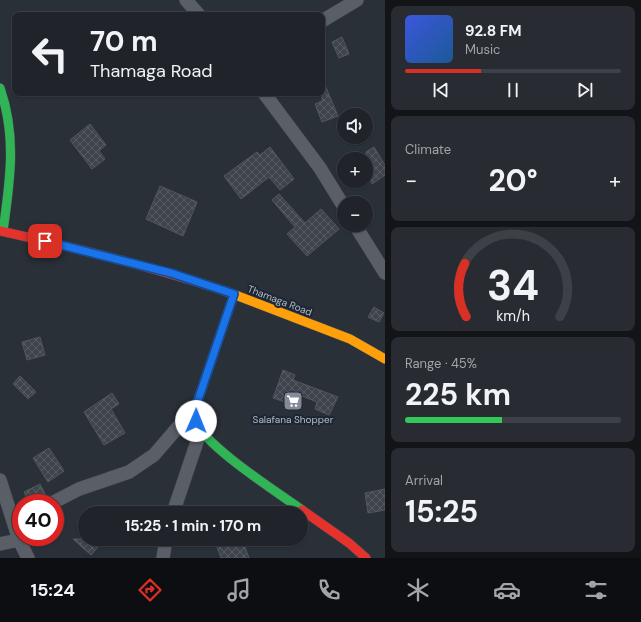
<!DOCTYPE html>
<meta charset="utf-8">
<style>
:root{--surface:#20242a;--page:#282c32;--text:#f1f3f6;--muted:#a2a4a8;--line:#3d4147;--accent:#d93025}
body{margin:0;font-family:"DM Sans",sans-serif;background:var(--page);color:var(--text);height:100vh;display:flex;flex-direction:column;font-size:15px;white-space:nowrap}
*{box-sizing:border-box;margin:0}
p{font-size:13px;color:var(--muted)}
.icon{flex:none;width:22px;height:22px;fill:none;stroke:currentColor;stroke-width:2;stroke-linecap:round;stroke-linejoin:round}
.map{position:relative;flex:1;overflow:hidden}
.drawer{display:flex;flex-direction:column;gap:6px;padding:6px;background:#121417;width:256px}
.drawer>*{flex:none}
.guide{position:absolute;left:12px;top:12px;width:313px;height:84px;border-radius:8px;box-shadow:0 1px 3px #0004,0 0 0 1px var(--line);background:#20242a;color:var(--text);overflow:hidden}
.fabs{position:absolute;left:337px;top:108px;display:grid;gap:8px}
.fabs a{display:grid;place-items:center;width:36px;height:36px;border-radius:50%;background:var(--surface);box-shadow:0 1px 3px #0004,0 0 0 1px var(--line);font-size:20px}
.speed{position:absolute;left:12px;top:494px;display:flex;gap:8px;font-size:20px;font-weight:700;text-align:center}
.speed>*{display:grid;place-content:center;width:52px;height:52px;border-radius:50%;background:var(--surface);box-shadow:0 1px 3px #0004,0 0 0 1px var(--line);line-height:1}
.speed .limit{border:6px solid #d22;background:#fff;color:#111}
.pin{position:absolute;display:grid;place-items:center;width:34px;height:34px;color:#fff;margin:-17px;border-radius:8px;box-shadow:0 2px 6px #0006}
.me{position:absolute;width:44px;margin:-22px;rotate:1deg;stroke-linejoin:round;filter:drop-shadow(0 0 3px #0008)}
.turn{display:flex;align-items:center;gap:14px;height:84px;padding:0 12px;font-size:18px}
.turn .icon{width:52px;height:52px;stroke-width:2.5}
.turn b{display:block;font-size:28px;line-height:34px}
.big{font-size:30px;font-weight:700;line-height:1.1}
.drawer .widget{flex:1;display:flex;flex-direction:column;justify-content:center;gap:6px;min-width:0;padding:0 14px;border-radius:8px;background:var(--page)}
.drawer .dial{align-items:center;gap:0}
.dial svg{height:104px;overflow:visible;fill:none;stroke:var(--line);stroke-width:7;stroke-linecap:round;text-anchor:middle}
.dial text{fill:var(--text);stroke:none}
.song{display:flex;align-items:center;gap:12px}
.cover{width:48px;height:48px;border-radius:6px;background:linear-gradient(135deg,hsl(230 70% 55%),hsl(210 70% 35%))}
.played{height:4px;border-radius:2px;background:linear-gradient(90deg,var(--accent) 35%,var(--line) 35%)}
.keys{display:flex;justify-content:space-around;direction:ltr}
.heat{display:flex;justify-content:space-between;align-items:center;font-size:22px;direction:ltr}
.charge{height:6px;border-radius:3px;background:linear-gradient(90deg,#34c759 45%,var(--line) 0)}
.trip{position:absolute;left:78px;top:506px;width:230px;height:40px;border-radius:20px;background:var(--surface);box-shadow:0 1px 3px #0004,0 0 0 1px var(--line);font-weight:700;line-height:40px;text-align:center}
.tab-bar{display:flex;height:64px;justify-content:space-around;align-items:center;background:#0d0e11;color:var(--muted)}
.tab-bar .icon{width:28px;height:28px}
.tab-bar .active{color:var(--accent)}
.tab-bar b{font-size:18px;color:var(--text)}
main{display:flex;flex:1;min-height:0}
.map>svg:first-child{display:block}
</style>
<main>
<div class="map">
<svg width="385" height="558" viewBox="0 0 385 558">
<defs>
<pattern id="building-cross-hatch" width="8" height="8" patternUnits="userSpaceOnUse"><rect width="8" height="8" fill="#3f444c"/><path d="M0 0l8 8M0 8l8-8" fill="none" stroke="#585d64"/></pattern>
</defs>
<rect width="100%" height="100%" fill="#2a3038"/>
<g fill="url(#building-cross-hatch)" stroke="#52575f">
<polygon points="342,37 349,54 339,58 332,42"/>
<polygon points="322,78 338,116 322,122 315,104 322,101"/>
<polygon points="90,124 106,145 99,151 105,159 92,169 70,140"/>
<polygon points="270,147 294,179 280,190 269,177 241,199 224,176 257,152 260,155"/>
<polygon points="374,147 385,165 385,175 372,184 366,174 366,152"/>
<polygon points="160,186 197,202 183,236 146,219"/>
<polygon points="279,194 305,223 321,209 339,229 307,256 287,234 295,227 272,200"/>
<polygon points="374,307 384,313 379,322 368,317"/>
<polygon points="40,337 45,355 27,360 22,342"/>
<polygon points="283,370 295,375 293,380 338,397 329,415 315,409 317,402 292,392 288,403 273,398"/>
<polygon points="20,376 36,392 28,399 13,384"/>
<polygon points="112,393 119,404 111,409 125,433 104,445 84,412"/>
<polygon points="49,448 64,471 48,482 33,458"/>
<polygon points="40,484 46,496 29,503 24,492"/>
<polygon points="385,489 385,510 368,513 365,493"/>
<polygon points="73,539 105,539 91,555"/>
<polygon points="214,539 242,539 249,558 221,558"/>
</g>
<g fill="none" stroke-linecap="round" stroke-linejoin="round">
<g stroke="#484c55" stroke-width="14">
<g id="street">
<polyline points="186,0 199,15"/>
<polyline points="322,21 357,0"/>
<polyline points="264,93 320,168 344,207"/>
<polyline points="355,225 385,273"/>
<polyline points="0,480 19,540 28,558"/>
<polyline points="52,503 79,489 129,472 154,455 196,406"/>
<polyline points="173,513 201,430"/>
<polyline points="0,544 19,540"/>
<polyline points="163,558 166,539"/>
</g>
</g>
<g stroke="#484c55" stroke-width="10">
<g id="fast">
<path d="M 0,88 C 17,137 10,181 3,231"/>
<path d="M 234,294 L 196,406 C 196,411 195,417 196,421 C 203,445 280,494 302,510"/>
</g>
</g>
<g stroke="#484c55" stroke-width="10">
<polyline id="slow" points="225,291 350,339 385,359"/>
</g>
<g stroke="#484c55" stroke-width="10">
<g id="jam">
<path d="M 0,231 C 76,248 151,266 225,291"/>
<polyline points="302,510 349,543 366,558"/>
</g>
</g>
<use href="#street" stroke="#5a5e66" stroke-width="13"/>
<use href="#fast" stroke="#30b455" stroke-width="9"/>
<use href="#slow" stroke="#ff9f0a" stroke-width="9"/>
<use href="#jam" stroke="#e5322d" stroke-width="9"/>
</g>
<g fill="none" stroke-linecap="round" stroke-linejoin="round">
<g stroke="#114b97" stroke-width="10">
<polyline id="route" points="45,241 171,273 234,294 196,406 196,421"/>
</g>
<use href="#route" stroke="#1a73e8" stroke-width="7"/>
</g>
<defs>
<g id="supermarket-square" transform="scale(1)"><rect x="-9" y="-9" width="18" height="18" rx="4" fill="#848b96" stroke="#1d2633"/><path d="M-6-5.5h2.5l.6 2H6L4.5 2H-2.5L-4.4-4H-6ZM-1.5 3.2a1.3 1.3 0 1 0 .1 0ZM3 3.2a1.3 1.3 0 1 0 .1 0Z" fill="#fff"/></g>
</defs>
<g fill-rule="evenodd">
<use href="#supermarket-square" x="293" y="401"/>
</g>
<g text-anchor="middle" stroke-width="4" stroke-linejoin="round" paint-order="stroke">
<g font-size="10" fill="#b4bcc9" stroke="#1d2633">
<text transform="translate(280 300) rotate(21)" y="4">Thamaga Road</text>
</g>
<g font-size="10" fill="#b4bcc9" stroke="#1d2633">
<text x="293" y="423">Salafana Shopper</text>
</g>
</g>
</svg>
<div class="fabs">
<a><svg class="icon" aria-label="sound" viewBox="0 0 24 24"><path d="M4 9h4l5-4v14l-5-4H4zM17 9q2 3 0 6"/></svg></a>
<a>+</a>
<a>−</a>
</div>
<div class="speed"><div class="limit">40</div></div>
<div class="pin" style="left:45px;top:241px;background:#d93025"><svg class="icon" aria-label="arrive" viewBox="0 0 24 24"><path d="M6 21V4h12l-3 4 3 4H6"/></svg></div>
<svg class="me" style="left:196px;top:421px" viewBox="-20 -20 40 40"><circle r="19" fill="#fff"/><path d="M0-13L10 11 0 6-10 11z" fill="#1a73e8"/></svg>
<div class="trip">15:25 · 1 min · 170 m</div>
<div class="guide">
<div class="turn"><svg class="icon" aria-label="left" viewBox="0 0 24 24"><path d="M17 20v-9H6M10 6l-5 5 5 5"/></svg><div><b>70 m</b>Thamaga Road</div></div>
</div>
</div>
<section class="drawer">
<div class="widget">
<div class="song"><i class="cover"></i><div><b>92.8 FM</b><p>Music</p></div></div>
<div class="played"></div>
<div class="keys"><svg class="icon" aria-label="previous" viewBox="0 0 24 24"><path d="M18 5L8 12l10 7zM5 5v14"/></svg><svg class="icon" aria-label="pause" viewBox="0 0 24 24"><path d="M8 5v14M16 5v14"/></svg><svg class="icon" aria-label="next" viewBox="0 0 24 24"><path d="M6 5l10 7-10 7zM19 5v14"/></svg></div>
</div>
<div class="widget"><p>Climate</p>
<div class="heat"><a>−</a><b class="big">20°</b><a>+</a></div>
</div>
<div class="widget dial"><svg viewBox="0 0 100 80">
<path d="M14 69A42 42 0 1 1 86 69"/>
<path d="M14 69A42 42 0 0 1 13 28" stroke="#d93025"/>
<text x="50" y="56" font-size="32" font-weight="700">34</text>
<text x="50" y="72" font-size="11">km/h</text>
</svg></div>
<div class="widget"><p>Range · 45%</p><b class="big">225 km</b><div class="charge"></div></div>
<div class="widget"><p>Arrival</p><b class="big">15:25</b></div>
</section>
</main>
<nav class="tab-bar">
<b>15:24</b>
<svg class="icon active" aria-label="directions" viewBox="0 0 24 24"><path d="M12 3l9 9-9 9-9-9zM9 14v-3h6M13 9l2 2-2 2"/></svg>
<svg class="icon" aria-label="music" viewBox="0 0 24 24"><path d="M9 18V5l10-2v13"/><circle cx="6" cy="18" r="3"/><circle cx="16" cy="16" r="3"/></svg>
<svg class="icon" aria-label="phone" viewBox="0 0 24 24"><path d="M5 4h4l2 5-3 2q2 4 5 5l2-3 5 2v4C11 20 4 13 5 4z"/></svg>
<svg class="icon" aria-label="climate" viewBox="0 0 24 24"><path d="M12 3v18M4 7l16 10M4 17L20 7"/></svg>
<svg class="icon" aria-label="car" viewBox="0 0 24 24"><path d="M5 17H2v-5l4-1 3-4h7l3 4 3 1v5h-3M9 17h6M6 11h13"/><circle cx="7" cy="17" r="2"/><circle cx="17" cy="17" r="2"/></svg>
<svg class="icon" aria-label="filters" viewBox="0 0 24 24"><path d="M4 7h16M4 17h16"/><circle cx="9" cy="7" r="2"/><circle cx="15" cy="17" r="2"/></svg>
</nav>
